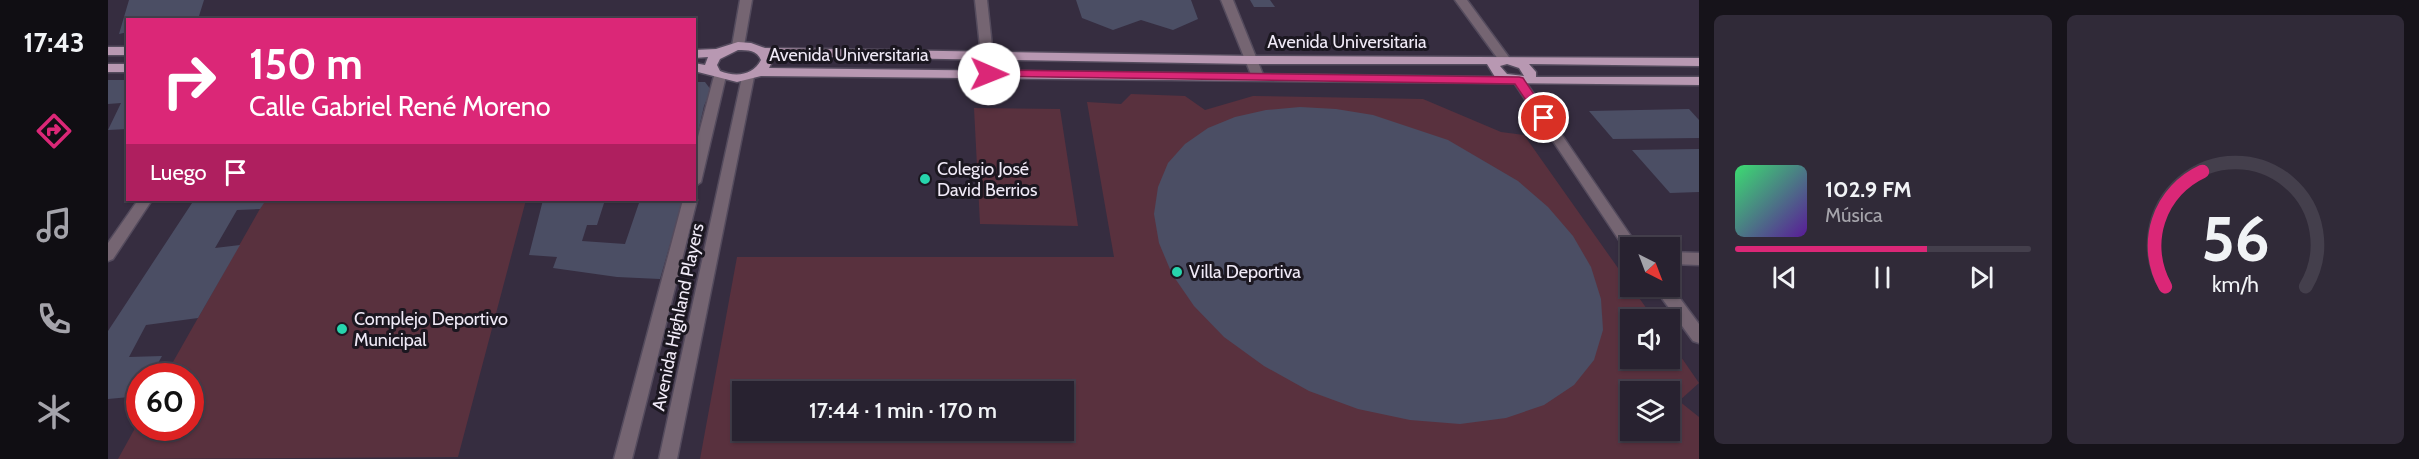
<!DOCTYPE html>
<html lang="es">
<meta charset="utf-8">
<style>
:root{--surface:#282230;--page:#302a38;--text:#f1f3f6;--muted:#a5a4ab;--line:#443f4c;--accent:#db2777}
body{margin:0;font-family:Cabin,sans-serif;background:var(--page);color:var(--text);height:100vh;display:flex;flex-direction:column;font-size:22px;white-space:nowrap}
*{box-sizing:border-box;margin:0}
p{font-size:20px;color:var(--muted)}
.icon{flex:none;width:33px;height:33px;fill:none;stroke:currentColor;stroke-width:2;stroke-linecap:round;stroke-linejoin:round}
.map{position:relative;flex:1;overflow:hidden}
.drawer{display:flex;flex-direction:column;gap:15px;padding:15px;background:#16131a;width:720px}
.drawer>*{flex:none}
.guide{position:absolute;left:18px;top:18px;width:570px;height:183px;border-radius:0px;box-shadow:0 2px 4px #0004,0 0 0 2px var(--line);background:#db2777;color:#fff;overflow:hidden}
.needle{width:39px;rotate:138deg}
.tools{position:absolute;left:1512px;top:237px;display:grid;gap:12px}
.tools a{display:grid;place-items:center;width:60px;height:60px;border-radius:0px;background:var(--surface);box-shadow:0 2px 4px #0004,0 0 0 2px var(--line);font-size:30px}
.speed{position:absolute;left:18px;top:363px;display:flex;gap:12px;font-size:30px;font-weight:700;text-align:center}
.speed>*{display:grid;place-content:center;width:78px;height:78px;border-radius:50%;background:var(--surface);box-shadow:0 2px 4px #0004,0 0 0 2px var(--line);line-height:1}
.speed .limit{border:9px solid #d22;background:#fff;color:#111}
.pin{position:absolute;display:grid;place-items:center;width:51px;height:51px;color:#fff;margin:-26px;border:3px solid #fff;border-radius:50%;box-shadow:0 2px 6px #0007}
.me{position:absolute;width:66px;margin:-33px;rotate:91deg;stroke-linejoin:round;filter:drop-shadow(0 0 4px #0008)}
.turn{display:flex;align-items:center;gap:21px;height:126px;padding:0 24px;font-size:27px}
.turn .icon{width:78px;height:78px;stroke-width:2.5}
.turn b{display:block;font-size:42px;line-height:51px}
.then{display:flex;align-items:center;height:57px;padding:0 24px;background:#0003;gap:12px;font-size:22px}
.drawer .tile{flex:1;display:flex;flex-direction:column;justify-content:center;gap:9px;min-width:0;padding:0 21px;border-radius:9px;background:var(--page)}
.drawer .dial{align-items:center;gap:0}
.dial svg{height:156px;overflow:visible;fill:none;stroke:var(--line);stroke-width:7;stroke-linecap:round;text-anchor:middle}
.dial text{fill:var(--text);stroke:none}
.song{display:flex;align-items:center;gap:18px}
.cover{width:72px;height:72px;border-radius:9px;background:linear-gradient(135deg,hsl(140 70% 55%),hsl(270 70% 35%))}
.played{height:6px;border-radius:3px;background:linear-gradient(90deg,var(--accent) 65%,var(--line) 65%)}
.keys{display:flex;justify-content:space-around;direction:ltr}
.drawer .tiles{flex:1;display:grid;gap:15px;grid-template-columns:repeat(2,1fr)}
.trip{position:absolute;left:624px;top:381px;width:342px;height:60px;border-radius:0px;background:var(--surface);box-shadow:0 2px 4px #0004,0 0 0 2px var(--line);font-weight:600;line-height:60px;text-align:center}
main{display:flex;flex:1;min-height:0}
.menu{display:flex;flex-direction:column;width:108px;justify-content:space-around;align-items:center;background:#100e13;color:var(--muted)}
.menu .icon{width:42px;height:42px}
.menu .active{color:var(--accent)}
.menu b{font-size:27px;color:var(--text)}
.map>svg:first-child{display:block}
</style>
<main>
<nav class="menu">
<b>17:43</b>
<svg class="icon active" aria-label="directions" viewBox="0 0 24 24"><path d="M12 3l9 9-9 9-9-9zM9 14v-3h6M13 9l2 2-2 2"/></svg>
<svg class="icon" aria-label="music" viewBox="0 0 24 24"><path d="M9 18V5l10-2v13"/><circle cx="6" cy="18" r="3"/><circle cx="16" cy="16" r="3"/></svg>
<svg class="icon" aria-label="phone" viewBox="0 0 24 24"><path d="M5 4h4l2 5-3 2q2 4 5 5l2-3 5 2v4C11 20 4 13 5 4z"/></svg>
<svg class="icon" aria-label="climate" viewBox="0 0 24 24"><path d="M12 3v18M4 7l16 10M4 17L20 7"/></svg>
</nav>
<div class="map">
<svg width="1591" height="459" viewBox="0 0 1591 459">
<rect width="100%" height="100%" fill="#362d40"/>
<g fill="#59313e" fill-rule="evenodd">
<path d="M 1023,94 L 1077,96 L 1097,110 L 1145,96 L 1315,99 L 1393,132 L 1416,135 L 1546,319 L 1522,320 L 1522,358 L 1562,358 L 1562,341 L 1591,383 L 1571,401 L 1591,417 L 1591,459 L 592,459 L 629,257 L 1006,257 L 979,102 L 1013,104 ZM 634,392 L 956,392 L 956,430 L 634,430 ZM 1522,392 L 1562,392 L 1562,430 L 1522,430 Z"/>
<polygon points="866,108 952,109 970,226 872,224"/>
<polygon points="157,200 418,200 350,457 10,459 31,421 32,428 82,428 82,376 57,376"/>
</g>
<g fill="#4b4e64">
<polygon points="21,0 96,0 91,16 75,20 20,20 20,32 11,34"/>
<polygon points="968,0 1083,0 1090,19 1065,30 1033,20 1005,30 974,18"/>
<polygon points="1142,0 1162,0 1167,7 1146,7"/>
<polygon points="0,80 20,80 20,129 0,130 13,103 0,104"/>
<polygon points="586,82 597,82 603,90 596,106 587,145"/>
<polygon points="1192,107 1228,109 1265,115 1340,140 1410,181 1440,207 1465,236 1483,267 1493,299 1495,330 1486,360 1466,385 1436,405 1398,418 1352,424 1302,420 1250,409 1201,391 1156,366 1116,337 1086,306 1064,274 1051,243 1046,214 1050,187 1060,163 1077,144 1100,128 1127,117 1158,110"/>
<polygon points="1581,109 1591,120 1591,138 1505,139 1481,111"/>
<polygon points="1591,149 1591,192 1562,193 1524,150"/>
<polygon points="86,200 158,200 152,209 129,210 107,248 132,245 90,318 38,325 21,357 54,356 43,376 32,376 32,396 0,399 0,331"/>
<polygon points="435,200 497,200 489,225 479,225 474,241 517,244 532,200 575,200 552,279 509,277 445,268 449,257 421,255"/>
</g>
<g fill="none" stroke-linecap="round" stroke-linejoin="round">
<g stroke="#544b5d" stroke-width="3">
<g id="minor">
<polygon points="632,0 644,0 636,46 630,50 624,46"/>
<polygon points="867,0 879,0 887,74 881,78 875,74"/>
<polygon points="1113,0 1125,0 1156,77 1154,80 1146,80 1144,77"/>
<polygon points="1347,0 1359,0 1403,60 1401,63 1393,63"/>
<polygon points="612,72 618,76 593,182 586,187 586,152 606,76"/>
<polygon points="640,73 646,77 569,459 551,459 634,77"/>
<polygon points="586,196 589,200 524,459 506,459 575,200 586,200"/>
<polygon points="1562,252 1591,253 1591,265 1562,264"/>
</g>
</g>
<g stroke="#544b5d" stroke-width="3">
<g id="tertiary">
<polygon points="1411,77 1415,78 1531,248 1522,248 1522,253 1519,252 1405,81"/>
<polygon points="30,200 44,200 5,259 0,261 0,243"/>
<polygon points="1562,285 1591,324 1591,343 1585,341 1545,286"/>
</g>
</g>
<g stroke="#544b5d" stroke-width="3">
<g id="primary">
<path d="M 630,42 L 643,43 L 657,48 L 1142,56 L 1591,58 L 1591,66 L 1421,64 L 1428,72 L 1428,77 L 1591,77 L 1591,85 L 653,76 L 629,82 L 586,71 L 586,63 L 597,65 L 600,57 L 586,58 L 586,50 L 608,49 ZM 630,50 C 640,50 649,50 653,60 C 645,76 627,77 612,71 L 609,65 L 612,59 ZM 663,56 L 1142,64 L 1379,64 L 1387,77 L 661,68 L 665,60 ZM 1399,64 L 1411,68 L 1416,76 L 1399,74 L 1392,66 Z"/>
<rect x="0" y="47" width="20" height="8"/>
<rect x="0" y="64" width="20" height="8"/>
</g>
</g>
<use href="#minor" fill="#756572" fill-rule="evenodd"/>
<use href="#tertiary" fill="#756572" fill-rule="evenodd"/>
<use href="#primary" fill="#b898b2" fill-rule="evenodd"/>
</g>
<polygon fill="#db2777" stroke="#8e194d" stroke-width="1.5" points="881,70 1411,77 1415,78 1442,118 1440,121 1432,121 1407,84 877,76 877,71"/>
<g fill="#27d5ad" stroke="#1b1720" stroke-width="2">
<circle cx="817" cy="179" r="6"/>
<circle cx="1069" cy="272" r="6"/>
<circle cx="234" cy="329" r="6"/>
</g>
<g text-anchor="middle" stroke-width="6" stroke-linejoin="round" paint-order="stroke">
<g font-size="18" fill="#f0eaf7" stroke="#1b1720">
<text x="1239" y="48">Avenida Universitaria</text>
<text x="741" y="61">Avenida Universitaria</text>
<text transform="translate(570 317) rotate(-78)" y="6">Avenida Highland Players</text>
</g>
<g font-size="18" fill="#f0eaf7" stroke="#1b1720" text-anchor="start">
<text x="829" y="175">Colegio José<tspan x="829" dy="21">David Berrios</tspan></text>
<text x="1081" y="278">Villa Deportiva</text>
<text x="246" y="325">Complejo Deportivo<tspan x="246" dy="21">Municipal</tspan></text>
</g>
</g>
</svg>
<div class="tools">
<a><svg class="needle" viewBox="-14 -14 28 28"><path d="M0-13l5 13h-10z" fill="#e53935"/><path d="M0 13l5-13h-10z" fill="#a5a4ab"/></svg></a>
<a><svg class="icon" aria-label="sound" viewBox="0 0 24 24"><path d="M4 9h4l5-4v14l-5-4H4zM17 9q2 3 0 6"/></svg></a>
<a><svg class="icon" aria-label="layers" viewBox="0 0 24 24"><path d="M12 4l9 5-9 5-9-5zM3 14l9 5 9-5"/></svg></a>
</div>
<div class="speed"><div class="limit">60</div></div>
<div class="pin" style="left:1436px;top:118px;background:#d93025"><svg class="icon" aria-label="arrive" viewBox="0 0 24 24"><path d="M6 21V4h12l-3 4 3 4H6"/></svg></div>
<svg class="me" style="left:881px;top:74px" viewBox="-20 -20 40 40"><circle r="19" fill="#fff"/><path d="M0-13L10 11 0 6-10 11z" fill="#db2777"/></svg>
<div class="trip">17:44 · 1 min · 170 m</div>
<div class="guide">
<div class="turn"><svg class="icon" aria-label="right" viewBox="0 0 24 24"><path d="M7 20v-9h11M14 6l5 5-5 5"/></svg><div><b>150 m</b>Calle Gabriel René Moreno</div></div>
<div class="then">Luego<svg class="icon" aria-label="arrive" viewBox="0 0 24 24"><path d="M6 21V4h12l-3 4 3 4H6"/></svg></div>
</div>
</div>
<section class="drawer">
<div class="tiles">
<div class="tile">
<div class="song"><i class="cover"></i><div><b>102.9 FM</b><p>Música</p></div></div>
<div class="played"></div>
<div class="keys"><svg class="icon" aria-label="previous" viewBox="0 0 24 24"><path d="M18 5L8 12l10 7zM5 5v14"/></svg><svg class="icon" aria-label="pause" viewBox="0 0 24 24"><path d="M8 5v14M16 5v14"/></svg><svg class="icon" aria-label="next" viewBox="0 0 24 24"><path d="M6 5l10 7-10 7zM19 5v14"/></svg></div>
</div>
<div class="tile dial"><svg viewBox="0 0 100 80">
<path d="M14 69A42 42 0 1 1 86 69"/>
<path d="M14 69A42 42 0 0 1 33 10" stroke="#db2777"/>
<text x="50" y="56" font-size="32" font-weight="700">56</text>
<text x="50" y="72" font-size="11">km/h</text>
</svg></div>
</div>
</section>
</main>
